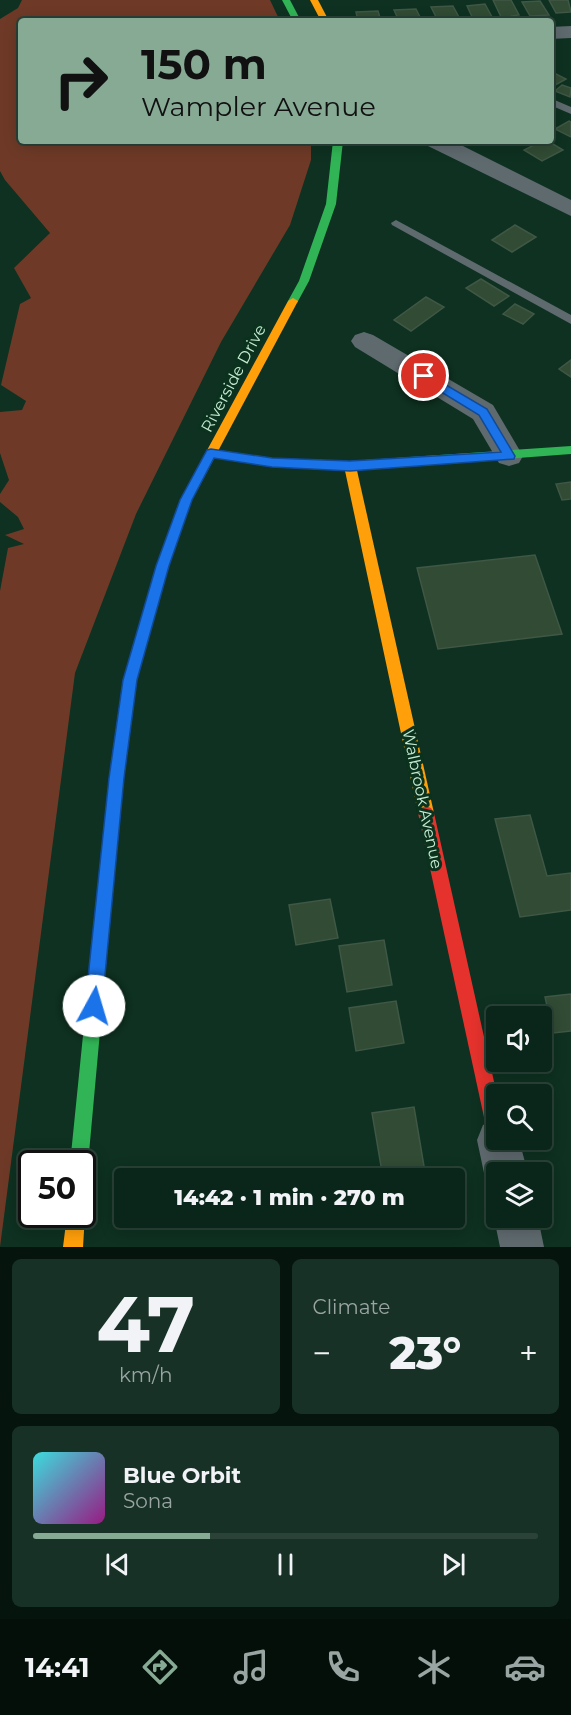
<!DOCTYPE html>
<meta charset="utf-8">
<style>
:root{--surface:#0a2519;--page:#183126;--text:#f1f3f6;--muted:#99a5a2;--line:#2a4238;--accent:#87aa95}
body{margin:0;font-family:Montserrat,sans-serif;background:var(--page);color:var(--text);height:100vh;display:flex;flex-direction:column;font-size:22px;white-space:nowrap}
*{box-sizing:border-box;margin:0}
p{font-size:20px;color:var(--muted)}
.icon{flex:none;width:33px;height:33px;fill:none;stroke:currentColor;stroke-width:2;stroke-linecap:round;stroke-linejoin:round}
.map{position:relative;height:1247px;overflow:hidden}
.drawer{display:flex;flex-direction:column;gap:12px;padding:12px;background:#06140e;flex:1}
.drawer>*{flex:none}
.guide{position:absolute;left:18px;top:18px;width:536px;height:126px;border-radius:6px;box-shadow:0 3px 15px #0003,0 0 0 2px var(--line);background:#87aa95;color:#111;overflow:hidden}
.controls{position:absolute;left:486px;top:1006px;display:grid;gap:12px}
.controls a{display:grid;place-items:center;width:66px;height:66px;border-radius:6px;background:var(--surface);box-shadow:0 3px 15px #0003,0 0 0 2px var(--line);font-size:30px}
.speed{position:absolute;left:18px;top:1150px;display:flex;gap:12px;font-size:30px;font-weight:700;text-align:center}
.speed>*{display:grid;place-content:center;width:78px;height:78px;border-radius:50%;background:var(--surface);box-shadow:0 3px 15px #0003,0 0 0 2px var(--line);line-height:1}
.speed .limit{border:3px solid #111;border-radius:9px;background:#fff;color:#111}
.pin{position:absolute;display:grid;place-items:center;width:51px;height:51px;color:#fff;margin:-26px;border:3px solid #fff;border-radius:50%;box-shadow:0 2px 6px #0007}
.me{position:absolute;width:66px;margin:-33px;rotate:6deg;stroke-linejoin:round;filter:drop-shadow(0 0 4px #0008)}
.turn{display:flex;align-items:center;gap:21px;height:126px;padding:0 24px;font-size:27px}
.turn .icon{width:78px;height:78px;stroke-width:2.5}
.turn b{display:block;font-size:42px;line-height:51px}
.big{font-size:45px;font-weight:800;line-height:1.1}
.drawer .tile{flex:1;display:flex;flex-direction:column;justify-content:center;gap:9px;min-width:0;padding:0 21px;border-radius:9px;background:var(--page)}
.drawer .dial{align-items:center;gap:0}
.dial b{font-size:78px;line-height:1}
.song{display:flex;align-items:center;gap:18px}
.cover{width:72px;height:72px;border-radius:9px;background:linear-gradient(135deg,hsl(180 70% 55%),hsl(310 70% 35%))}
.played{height:6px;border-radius:3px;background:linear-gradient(90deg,var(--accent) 35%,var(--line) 35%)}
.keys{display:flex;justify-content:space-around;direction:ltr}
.heat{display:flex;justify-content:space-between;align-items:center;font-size:33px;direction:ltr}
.drawer .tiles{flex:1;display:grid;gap:12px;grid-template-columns:1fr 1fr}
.tile:last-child{grid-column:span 2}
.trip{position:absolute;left:114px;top:1168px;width:351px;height:60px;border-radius:6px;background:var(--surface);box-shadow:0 3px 15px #0003,0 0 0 2px var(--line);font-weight:800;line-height:60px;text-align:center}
.menu{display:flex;height:96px;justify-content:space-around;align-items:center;background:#040f0a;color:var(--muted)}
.menu .icon{width:42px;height:42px}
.menu .selected{color:var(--accent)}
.menu b{font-size:27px;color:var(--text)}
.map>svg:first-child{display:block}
</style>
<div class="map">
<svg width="571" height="1247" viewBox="0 0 571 1247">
<rect width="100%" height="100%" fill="#0e3121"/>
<polygon fill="#6e3a27" points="22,0 270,0 280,21 21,21 21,141 311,141 311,160 290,225 221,342 136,514 75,673 0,1247 0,591 8,548 24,544 5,535 24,529 18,517 0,502 0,494 9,480 0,453 0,412 22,410 26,401 1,385 20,304 31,298 14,268 50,233 5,180 0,171 0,19 18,8"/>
<g fill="#314b34" stroke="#3f5744" stroke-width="1.5">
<polygon points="493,0 511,0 519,15 512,16 514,18 502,19"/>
<polygon points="549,0 568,0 571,12 556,13"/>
<polygon points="540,1 549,15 530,16 522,2"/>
<polygon points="485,4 492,17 474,21 467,6"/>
<polygon points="453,6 461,21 438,21 431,7"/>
<polygon points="416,9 422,21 399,21 394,10"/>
<polygon points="378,11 381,21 358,21 356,12"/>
<polygon points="552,72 566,79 550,88 550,73"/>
<polygon points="562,85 571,88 570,97 555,91"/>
<polygon points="569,121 571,122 571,137 555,129"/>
<polygon points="542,141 548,141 563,150 542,161 524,150"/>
<polygon points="515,225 536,237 512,252 492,240"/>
<polygon points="481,279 509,296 494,306 466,288"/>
<polygon points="426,297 444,307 411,331 394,320"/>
<polygon points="515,304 534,314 523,324 503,314"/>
<polygon points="571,360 571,377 559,369"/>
<polygon points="571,482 571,499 562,500 556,484"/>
<polygon points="535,555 562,634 438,649 417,568"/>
<polygon points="530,815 547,876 571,873 571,910 520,917 495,819"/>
<polygon points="330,899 338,938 296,945 289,905"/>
<polygon points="384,940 392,985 347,992 339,946"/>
<polygon points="571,994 571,1031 553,1033 545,997"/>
<polygon points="396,1001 404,1043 356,1051 349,1008"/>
<polygon points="414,1107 425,1172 383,1178 372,1113"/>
</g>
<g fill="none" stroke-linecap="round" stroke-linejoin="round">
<g fill="#5f6a6f" fill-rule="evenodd">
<polygon points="550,98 571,107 571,114 550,105"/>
<polygon points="396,220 571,315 571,324 392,225 391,223"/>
</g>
<g fill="#5f6a6f" fill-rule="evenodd">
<polygon points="571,26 571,38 550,39 550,27"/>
<polygon points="425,141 453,141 571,200 571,216 428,146"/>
<polygon points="364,332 373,335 493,405 523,456 519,463 509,466 499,463 473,419 355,347 351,341 355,335"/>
<polygon points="496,1119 496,1140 519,1140 528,1173 496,1173 496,1191 491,1188 484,1173 477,1140 483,1125"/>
<polygon points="496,1212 496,1218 538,1218 544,1247 500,1247 494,1218"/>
</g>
<g fill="#30b455" fill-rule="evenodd">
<polygon points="282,0 290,0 301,21 293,21"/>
<polygon points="333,141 343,141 336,204 309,281 297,303 293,304 288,301 299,281 326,204"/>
<polygon points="571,446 571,454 350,471 272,466 211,457 205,453 211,449 272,458 350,461"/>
<polygon points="116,771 121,773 123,778 88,1164 82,1172 82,1164 70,1164 109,778 111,773"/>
</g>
<g fill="#ff9f0a" fill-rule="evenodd">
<polygon points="310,0 318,0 329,21 321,21"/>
<polygon points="293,298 298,301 192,500 169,565 137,680 123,778 121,783 116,785 111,783 109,778 123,680 157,565 180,500 288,301"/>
<polygon points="350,461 356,466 434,813 431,818 426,820 421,818 418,813 344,466"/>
<polygon points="83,1208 85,1215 83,1247 63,1247 67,1215 82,1215"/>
</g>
<polygon fill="#e5322d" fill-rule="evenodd" points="426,806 431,808 434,813 497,1095 496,1140 490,1137 487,1131 418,813 421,808"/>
</g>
<polygon fill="#1a73e8" stroke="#114b97" stroke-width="1.5" points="424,372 487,409 515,456 514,459 350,471 272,467 214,458 192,500 169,566 137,680 124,778 102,1006 100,1012 94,1015 88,1012 85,1006 109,778 123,680 156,566 180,500 207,450 211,449 272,458 350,461 501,452 479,415 420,379 420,374"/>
<g text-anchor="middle" stroke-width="6" stroke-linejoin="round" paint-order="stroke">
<g font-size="16" fill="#c8ebd4" stroke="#0a321d">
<text transform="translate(233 378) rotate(-62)" y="6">Riverside Drive</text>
<text transform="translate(423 799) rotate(78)" y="6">Walbrook Avenue</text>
</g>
</g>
</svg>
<div class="controls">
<a><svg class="icon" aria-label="sound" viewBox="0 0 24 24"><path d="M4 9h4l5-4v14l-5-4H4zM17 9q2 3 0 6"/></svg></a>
<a><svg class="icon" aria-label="search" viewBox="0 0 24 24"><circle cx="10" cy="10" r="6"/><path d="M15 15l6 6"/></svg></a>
<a><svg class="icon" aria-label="layers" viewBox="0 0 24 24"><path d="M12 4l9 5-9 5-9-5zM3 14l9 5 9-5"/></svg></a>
</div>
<div class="speed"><div class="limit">50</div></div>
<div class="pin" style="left:424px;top:376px;background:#d93025"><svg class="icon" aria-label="arrive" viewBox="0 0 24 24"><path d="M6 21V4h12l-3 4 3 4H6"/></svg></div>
<svg class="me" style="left:94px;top:1006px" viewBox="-20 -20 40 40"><circle r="19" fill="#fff"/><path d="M0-13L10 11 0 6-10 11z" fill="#1a73e8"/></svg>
<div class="trip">14:42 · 1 min · 270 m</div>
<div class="guide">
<div class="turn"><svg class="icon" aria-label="right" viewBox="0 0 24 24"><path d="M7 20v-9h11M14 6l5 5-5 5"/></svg><div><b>150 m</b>Wampler Avenue</div></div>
</div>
</div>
<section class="drawer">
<div class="tiles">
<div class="tile dial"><b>47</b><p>km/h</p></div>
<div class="tile"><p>Climate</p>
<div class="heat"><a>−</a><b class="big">23°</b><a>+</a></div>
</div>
<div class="tile">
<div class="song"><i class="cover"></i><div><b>Blue Orbit</b><p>Sona</p></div></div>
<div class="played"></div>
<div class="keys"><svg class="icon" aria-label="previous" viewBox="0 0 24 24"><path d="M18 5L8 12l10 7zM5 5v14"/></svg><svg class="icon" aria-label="pause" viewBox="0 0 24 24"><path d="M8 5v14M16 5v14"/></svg><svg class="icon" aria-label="next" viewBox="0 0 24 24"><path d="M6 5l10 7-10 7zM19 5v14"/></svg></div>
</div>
</div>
</section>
<nav class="menu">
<b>14:41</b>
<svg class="icon selected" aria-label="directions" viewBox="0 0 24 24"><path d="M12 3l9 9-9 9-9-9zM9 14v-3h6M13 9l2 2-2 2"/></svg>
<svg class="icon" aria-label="music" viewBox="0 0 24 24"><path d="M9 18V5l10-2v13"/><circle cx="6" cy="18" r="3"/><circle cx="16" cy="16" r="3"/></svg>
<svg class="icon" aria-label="phone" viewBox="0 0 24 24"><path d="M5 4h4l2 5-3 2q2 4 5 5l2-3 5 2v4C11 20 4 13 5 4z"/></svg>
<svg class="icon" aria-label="climate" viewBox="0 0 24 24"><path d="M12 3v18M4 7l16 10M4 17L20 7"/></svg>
<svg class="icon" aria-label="car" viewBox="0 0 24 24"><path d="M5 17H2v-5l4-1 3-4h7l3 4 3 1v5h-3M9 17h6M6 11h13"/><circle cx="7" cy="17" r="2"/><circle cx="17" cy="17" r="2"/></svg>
</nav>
